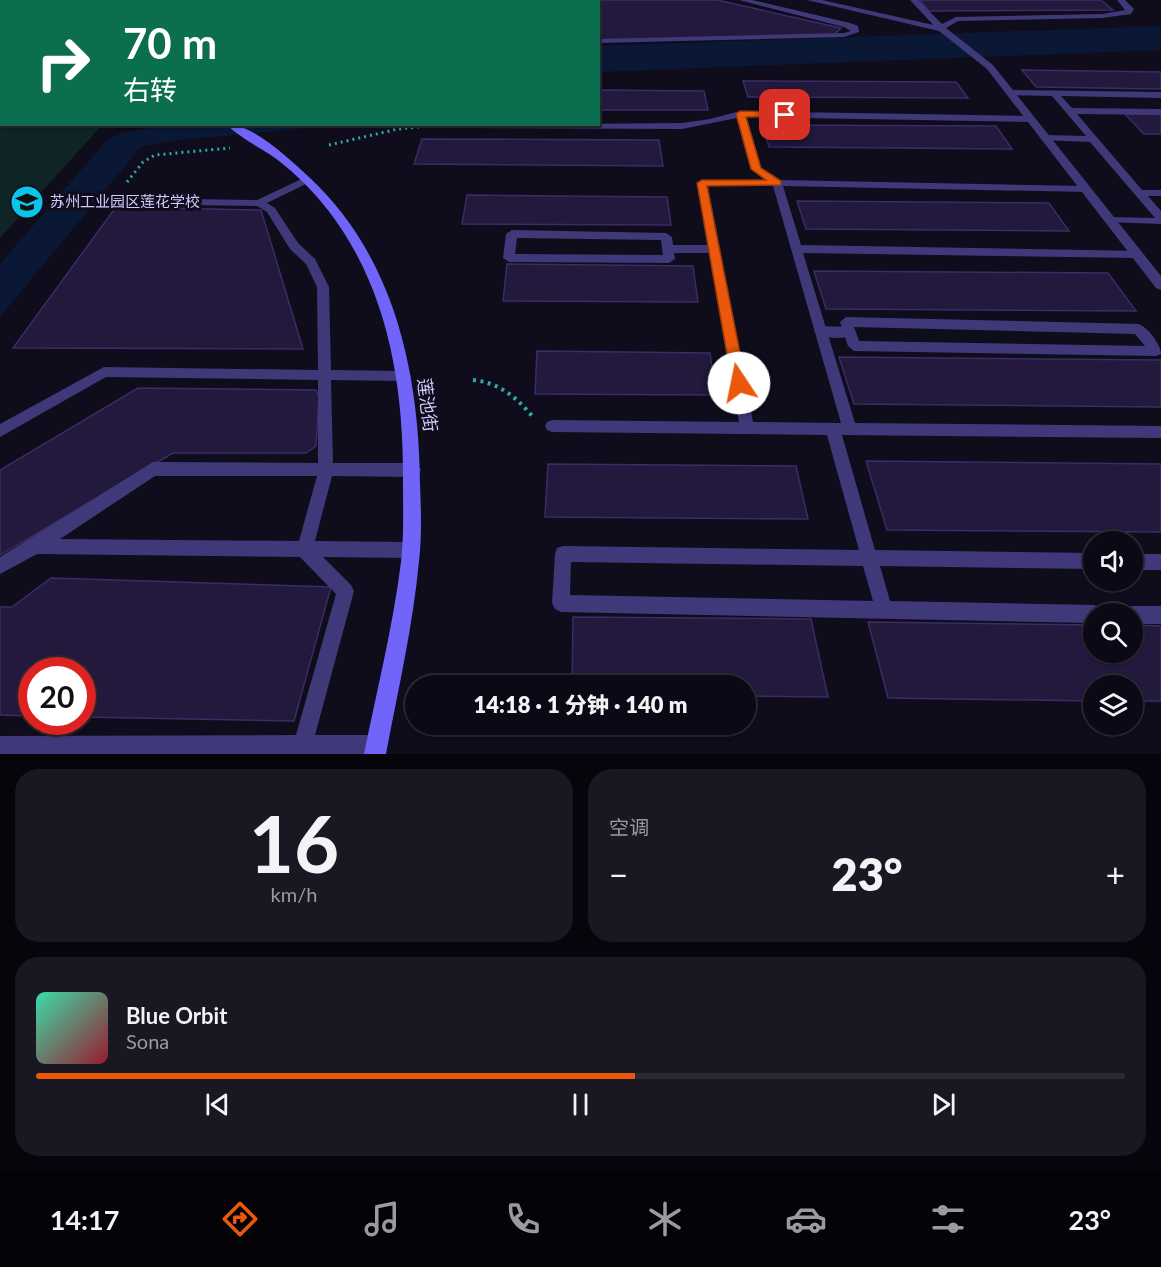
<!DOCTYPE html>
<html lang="zh">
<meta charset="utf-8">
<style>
:root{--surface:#0b0915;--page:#191722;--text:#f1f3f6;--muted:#9a9aa0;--line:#2b2a34;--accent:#ea580c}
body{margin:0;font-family:Lato,"Noto Sans SC",sans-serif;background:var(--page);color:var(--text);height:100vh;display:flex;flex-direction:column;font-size:22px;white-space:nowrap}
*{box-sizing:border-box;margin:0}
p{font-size:20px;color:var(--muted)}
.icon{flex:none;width:33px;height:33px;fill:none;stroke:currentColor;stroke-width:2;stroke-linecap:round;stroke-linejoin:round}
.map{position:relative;height:754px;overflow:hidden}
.details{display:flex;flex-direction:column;gap:15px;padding:15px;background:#06050c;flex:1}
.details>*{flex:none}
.guide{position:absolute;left:0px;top:0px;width:600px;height:126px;box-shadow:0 2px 4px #0004,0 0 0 2px var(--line);background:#0b6e4f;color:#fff;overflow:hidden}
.controls{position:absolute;left:1083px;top:531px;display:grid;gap:12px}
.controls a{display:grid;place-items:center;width:60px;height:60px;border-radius:50%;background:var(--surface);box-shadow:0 2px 4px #0004,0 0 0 2px var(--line);font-size:30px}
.speed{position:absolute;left:18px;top:657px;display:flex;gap:12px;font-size:30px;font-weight:700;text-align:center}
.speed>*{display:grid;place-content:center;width:78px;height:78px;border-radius:50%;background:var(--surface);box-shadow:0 2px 4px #0004,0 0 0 2px var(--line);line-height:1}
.speed .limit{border:9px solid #d22;background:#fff;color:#111}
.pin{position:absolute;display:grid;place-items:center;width:51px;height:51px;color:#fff;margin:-26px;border-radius:12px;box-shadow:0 3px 9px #0006}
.me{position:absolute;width:66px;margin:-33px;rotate:349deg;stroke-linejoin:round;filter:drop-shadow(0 0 4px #0008)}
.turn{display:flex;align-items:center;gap:21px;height:126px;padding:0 24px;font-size:27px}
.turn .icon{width:78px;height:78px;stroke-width:2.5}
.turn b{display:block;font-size:42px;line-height:51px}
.big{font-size:45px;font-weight:800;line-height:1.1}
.details .card{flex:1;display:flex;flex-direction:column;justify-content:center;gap:9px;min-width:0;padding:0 21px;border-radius:24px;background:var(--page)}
.details .dial{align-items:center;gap:0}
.dial b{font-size:78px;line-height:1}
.song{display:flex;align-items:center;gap:18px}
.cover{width:72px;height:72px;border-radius:9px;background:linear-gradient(135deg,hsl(160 70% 55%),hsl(350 70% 35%))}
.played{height:6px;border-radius:3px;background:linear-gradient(90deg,var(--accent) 55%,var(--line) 55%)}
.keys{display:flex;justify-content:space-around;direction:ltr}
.heat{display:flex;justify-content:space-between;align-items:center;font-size:33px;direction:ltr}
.details .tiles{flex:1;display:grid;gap:15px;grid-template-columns:1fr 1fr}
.card:last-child{grid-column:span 2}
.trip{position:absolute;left:405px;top:675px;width:351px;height:60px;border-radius:30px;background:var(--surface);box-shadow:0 2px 4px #0004,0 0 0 2px var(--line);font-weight:800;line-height:60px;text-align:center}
.tabs{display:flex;height:96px;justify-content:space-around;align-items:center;background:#040408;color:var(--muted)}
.tabs .icon{width:42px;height:42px}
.tabs .on{color:var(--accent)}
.tabs b{font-size:27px;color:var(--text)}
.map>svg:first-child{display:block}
</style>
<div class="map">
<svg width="1161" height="754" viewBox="0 0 1161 754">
<rect width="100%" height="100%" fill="#0f0c1c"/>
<polygon fill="#0f2525" points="0,82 2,124 102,125 0,238"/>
<g fill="#0a1836">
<polygon points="1161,26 1161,50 599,72 598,46"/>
<polygon points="168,125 342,125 170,141 141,147 0,317 0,264 106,141 121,133"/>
</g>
<g fill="#22193c" stroke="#3b2c67" stroke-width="1.5">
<polygon points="326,0 420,0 430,1 325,1"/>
<polygon points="490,0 717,0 841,28 834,35 598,40 598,2 487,2"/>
<polygon points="919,0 1101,0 1113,10 929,11"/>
<polygon points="1022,70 1161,72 1161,89 1036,87"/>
<polygon points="743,81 956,82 968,98 748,97"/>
<polygon points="598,90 704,91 708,110 598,110"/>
<polygon points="1125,114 1161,114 1161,134 1144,134"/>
<polygon points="762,125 996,126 1012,149 769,147"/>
<polygon points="422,139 659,140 663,166 414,164"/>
<polygon points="467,195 667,197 671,225 462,224"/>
<polygon points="797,201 1049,203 1069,231 806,229"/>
<polygon points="116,207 261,210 303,349 13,348"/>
<polygon points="507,264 693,266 698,302 503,301"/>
<polygon points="814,271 1108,273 1136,311 826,309"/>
<polygon points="537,351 710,353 716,395 535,394"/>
<polygon points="839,357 1161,360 1161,407 854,404"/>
<polygon points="138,388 316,390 319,396 316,446 306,453 173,453 0,555 0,470"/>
<polygon points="866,461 1161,464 1161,532 887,530"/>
<polygon points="548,464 796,466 808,519 545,517"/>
<polygon points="51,578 331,587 294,721 82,717 82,670 32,670 32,716 0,715 0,607 12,607"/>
<polygon points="573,617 811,619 828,697 746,696 746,686 572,686"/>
<polygon points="868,622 1094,625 1094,652 1132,652 1132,625 1161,626 1161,701 1132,701 1132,686 1094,686 1094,701 888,698"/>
</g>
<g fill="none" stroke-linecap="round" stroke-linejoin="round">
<g stroke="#31a8a8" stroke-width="2" stroke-dasharray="1.5 3" stroke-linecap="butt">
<polyline points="38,2 40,0"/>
<polyline points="442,2 445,0"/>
</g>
<g stroke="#31a8a8" stroke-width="3" stroke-dasharray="2 4" stroke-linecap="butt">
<polyline points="329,145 398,129 428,126"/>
<polyline points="127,182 143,162 155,155 230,148"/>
</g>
<path stroke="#31a8a8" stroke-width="4" stroke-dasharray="3 4.5" stroke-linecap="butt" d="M 473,380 C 500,383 516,397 533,417"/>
<g fill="#3f3979" fill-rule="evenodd">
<polygon points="225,0 233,0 225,2"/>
<polygon points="300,0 309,0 299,2"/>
<polygon points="475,0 484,0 474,2"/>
<polygon points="739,0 752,0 850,23 858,26 859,32 844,37 598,43 598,39 844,33 851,31 844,27"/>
<polygon points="910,0 918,0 945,27 945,31 939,31"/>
<polygon points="1010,90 1161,92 1161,98 1061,96 1072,108 1161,109 1161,115 1077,114 1142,190 1161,190 1161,196 1148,196 1161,211 1161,224 1106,222 1106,218 1110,217 1155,218 1090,142 1042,140 1042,136 1045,135 1086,136 1052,96 1007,95 1007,91"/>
<path d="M 740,111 L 1030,116 L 1035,119 L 1030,122 L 745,117 L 761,168 L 779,180 L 1086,186 L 1091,189 L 1086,192 L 783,186 L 801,245 L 1141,251 L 1141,257 L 1137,258 L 803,253 L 855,423 L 1161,426 L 1161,438 L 842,435 L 875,550 L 1094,553 L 1094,569 L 880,566 L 890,601 L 1094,605 L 1100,608 L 1103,614 L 1094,614 L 1094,623 L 561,612 L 555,609 L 552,603 L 555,554 L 557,548 L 563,546 L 859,550 L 827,435 L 552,432 L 547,430 L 545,426 L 547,422 L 552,420 L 739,422 L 709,253 L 674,253 L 675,259 L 669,263 L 509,262 L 503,258 L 506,234 L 512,230 L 666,233 L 672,237 L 673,245 L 708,245 L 697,183 L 698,181 L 766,180 L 751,169 L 737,118 L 682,129 L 447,128 L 442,125 L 682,123 L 710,119 ZM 708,186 L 773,186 L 841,423 L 753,422 ZM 517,238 L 661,240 L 663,255 L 515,254 ZM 571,562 L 863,566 L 873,601 L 570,595 Z"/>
<path d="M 306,177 L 310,178 L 310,182 L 267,203 L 275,208 L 298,243 L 315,259 L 329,287 L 331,370 L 404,371 L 409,372 L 411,376 L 409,380 L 404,381 L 331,380 L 333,463 L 413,463 L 418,465 L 421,470 L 418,475 L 413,477 L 332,476 L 315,541 L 410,542 L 416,545 L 418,550 L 416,555 L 410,558 L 323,557 L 351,585 L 354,591 L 315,735 L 377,735 L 384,738 L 387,745 L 384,752 L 379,754 L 0,754 L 0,736 L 296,735 L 336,594 L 300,557 L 37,554 L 0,574 L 0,557 L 153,462 L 318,463 L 318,380 L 106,377 L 0,437 L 0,424 L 104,367 L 318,370 L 317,287 L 306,264 L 290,249 L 267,212 L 257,206 L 116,204 L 111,201 L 116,198 L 257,200 ZM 155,476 L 317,476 L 299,541 L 60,539 Z"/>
<path d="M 846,317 L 1139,324 C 1148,328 1161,344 1161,354 L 1156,356 L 854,351 L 848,346 L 840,322 ZM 854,327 L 1135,334 L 1145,346 L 859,341 Z"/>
<rect x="1132" y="554" width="29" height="16"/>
<polygon points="1132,606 1161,606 1161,624 1132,624 1132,614 1124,614 1126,609"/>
</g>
<g fill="#3f3979" fill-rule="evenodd">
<polygon points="807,0 822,0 938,26 956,17 1102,14 1125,10 1117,0 1125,0 1134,9 1131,14 1102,18 958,21 946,28 993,65 1161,276 1161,290 1156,288 987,69 939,31"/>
<path d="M 821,326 L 849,327 L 856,332 C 850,341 820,339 814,331 Z"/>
</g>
<g fill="#7064f9" fill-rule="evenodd">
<rect x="0" y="62" width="2" height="6"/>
<path d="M 226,124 C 253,124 289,159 309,177 C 394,256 419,371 420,484 C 421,509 422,536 419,561 C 413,626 398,690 386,754 L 364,754 C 377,690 393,626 401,562 C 404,536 403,510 403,484 C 404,382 387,278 318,198 C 306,184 290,169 275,158 C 259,147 240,138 226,124 Z"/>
</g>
</g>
<polygon fill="#ea580c" stroke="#983908" stroke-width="1.5" points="740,111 785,112 789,115 785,117 746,117 761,168 781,181 781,185 707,186 746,383 739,389 732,383 697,183 702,180 766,180 751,169 736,114"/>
<defs>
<g id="school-disc" transform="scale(1.725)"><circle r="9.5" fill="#09c5e8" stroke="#0f0c1c"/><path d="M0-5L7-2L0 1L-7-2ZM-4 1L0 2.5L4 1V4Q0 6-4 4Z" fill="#111"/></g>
</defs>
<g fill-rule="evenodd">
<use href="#school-disc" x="27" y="202"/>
</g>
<g text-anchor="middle" stroke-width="6" stroke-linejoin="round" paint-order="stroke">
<g font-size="15" fill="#d2c9fd" stroke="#0f0c1c" text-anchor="start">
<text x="50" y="207">苏州工业园区莲花学校</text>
</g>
<g font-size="18" fill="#d2c9fd" stroke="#0f0c1c">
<text transform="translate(427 405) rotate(83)" y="6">莲池街</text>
</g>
</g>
</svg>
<div class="controls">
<a><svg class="icon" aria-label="sound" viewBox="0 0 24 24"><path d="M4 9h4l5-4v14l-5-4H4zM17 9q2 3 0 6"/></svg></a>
<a><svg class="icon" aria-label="search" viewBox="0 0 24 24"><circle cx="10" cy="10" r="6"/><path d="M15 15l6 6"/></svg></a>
<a><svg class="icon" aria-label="layers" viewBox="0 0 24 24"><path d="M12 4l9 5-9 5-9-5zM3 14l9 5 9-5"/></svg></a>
</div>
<div class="speed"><div class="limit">20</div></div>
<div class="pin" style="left:785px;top:115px;background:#d93025"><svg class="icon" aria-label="arrive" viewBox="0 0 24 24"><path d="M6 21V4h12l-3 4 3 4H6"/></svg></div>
<svg class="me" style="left:739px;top:383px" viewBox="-20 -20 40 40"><circle r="19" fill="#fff"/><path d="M0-13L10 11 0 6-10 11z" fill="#ea580c"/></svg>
<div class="trip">14:18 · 1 分钟 · 140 m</div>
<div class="guide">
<div class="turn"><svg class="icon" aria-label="right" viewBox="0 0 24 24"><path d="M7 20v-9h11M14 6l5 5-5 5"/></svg><div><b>70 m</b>右转</div></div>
</div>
</div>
<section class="details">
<div class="tiles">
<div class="card dial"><b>16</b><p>km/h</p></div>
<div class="card"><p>空调</p>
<div class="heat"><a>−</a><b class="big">23°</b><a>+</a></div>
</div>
<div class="card">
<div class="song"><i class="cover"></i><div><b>Blue Orbit</b><p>Sona</p></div></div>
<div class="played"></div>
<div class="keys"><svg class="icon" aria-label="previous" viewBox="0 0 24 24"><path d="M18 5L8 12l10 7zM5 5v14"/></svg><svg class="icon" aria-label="pause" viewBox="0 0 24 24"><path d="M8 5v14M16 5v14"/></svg><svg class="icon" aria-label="next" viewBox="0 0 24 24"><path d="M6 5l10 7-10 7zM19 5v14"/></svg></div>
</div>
</div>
</section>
<nav class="tabs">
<b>14:17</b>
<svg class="icon on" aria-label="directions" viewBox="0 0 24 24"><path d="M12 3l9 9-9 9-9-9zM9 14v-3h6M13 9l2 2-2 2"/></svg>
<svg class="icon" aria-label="music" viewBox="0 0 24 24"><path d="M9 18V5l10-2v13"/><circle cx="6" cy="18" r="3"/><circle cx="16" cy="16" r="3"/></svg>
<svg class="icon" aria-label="phone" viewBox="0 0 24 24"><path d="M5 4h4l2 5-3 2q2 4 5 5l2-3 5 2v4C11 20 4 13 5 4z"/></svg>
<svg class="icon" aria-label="climate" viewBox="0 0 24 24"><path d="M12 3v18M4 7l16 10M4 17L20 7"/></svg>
<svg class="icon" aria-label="car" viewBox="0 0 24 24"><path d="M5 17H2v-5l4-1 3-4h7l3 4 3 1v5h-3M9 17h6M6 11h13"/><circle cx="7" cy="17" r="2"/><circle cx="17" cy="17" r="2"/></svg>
<svg class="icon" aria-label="filters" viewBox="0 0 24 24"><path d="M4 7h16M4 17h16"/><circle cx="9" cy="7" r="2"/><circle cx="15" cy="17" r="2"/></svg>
<b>23°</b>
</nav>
